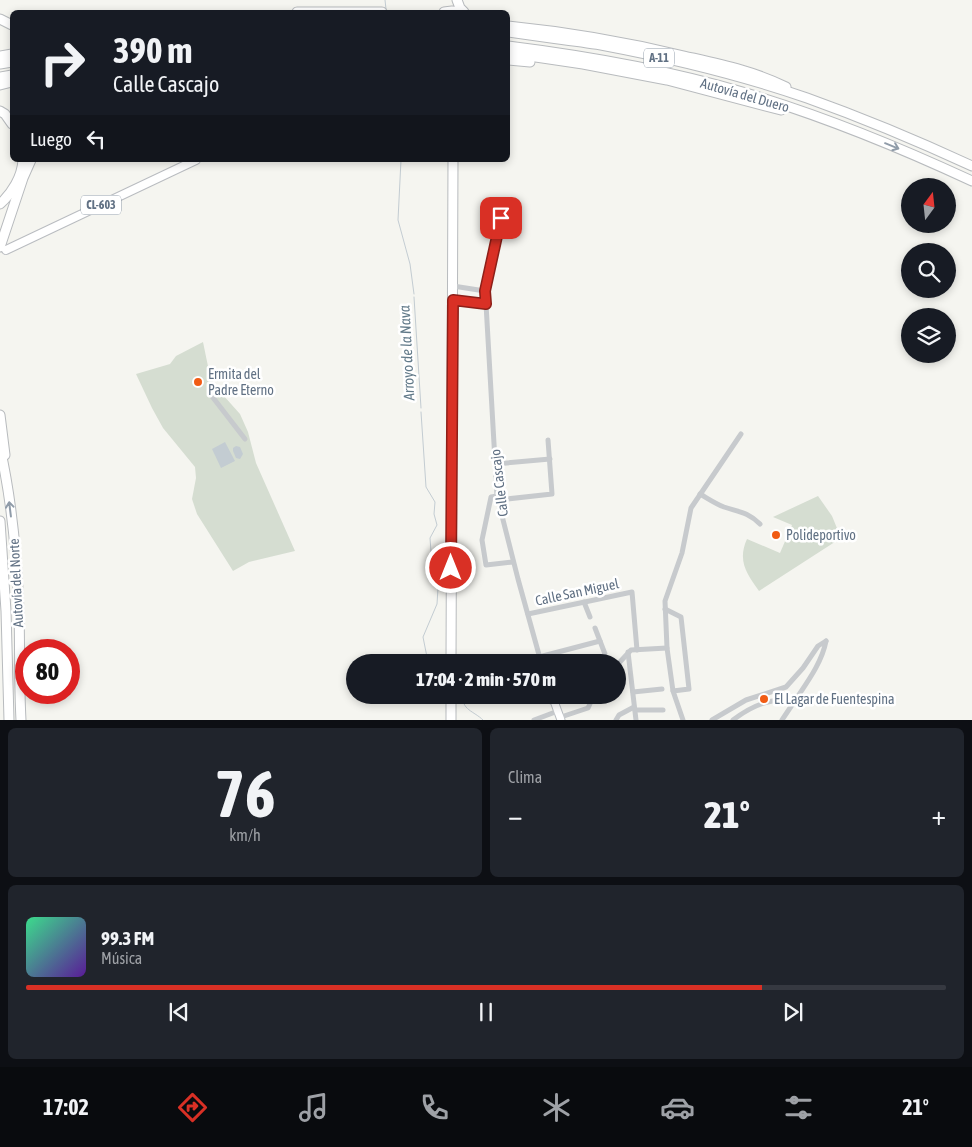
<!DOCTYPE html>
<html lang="es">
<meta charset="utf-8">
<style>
:root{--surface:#171b24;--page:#20242c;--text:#f1f3f6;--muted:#9ea1a6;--line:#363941;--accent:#d93025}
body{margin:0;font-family:"Asap Condensed",sans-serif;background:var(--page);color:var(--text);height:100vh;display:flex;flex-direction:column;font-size:19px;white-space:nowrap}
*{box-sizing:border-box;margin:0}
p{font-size:16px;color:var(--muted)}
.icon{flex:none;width:28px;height:28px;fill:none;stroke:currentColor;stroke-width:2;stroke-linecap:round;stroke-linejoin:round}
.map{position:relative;height:720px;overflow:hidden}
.drawer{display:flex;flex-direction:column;gap:8px;padding:8px;background:#0d0f14;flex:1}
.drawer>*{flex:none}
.guide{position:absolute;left:10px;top:10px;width:500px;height:152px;border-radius:8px;box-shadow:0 2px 8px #0003;background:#171b24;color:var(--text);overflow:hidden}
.needle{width:32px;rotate:15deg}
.buttons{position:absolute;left:901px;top:178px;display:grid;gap:10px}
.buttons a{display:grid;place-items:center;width:55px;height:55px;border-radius:50%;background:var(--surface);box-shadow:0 2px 8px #0003;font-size:25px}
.speed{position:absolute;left:15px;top:639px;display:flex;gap:10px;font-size:25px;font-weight:700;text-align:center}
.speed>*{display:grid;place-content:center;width:65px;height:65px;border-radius:50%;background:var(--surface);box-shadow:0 2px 8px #0003;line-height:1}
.speed .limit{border:8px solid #d22;background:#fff;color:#111}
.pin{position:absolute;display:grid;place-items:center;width:42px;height:42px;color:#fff;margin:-21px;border-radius:10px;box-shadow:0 2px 8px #0006}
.me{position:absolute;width:55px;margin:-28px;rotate:0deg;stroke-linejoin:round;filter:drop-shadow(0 0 4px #0008)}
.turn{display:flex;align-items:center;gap:18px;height:105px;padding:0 20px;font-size:22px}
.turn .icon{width:65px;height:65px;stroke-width:2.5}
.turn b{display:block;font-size:35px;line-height:42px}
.then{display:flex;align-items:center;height:48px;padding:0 20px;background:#0003;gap:10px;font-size:19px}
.big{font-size:38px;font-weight:800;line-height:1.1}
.drawer .tile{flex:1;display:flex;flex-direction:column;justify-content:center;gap:8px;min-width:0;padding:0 18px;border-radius:8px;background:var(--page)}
.drawer .dial{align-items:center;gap:0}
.dial b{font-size:65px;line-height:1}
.song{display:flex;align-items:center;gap:15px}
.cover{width:60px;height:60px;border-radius:8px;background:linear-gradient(135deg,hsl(150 70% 55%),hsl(270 70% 35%))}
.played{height:5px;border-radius:2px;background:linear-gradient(90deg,var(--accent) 80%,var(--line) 80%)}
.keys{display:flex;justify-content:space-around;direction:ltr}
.heat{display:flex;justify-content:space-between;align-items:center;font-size:28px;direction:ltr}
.drawer .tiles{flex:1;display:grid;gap:8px;grid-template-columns:1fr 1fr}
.tile:last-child{grid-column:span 2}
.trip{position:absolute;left:346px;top:654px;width:280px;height:50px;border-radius:25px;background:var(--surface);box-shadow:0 2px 8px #0003;font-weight:800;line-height:50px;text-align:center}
.tabs{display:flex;height:80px;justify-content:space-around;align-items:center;background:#090b0e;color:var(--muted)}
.tabs .icon{width:35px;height:35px}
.tabs .selected{color:var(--accent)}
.tabs b{font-size:22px;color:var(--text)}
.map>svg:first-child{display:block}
</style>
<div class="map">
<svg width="972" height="720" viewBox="0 0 972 720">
<rect width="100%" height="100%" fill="#f5f5f0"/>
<g fill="#d5ddd1">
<polygon points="203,342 210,376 215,386 240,414 248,432 256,463 295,551 249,562 233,571 197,514 192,499 196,478 195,467 163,428 152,408 136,374 170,364 176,356"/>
<path d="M 818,496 L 832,516 L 841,538 L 759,591 C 747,574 737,561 747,539 L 780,553 L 792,525 L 773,517 Z"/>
</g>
<g fill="#c3ccd2">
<polygon points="225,442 235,461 221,468 212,449"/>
<polygon points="236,446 240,447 243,454 240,459 236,458 233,451 233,448"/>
</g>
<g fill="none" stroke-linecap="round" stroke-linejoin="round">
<g stroke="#c3ccd2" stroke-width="1">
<polyline points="385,0 386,9"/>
<polyline points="401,160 398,220 410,264 414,294"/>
<polyline points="414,297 421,408"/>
<polyline points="421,412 426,487 435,502 434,514 437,525 430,538 432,565 438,588 437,604 423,637 428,662"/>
<path d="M 463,695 C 461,710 474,711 483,720"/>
</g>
<g stroke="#b8bcc1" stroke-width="9">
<polyline id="secondary" points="540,695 554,701 561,720"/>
</g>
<g stroke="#b9bcc0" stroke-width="10">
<polyline id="primary" points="6,250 196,160"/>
</g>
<g stroke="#b8bbbe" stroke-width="11">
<g id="highway">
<polyline points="457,0 460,8 464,12"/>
<polyline points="297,12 382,12"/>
<polyline points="444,12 452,11 461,12"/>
<polyline points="0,19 12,25"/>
<path d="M 508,26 C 568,32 626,42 684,56 C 719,64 754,71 786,87"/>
<path d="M 508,32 C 539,37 570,40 601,45 C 670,58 741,75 807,98 C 863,118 918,141 972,166"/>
<path d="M 508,46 C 588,56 668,70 746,93 C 823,116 899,147 972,181"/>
<polyline points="508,53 583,64 667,80 781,110"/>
<polyline points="0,56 12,54"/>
<polyline points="508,60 530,62"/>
<polyline points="0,64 12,62"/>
<polyline points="0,77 12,75"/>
<polyline points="0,85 12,82"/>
<polyline points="0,111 5,114 12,124"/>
<path d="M 0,204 C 12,193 22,177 23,160"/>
<polyline points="0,247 23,178 31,160"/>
<polyline points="0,415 5,455"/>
<path d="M 0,448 C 12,501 17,557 19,612 C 20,648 19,684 21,720"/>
<polyline points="0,521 6,611 9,720"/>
<polyline points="451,662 453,160"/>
<polyline points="451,720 451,695"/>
</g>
</g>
<g stroke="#c7cacd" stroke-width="5">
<polyline points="453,286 485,291 486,304"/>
<polyline points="485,291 501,218"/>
<polyline points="453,299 486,304 497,496 518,579 541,662"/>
<polyline points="211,395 245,439"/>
<polyline points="495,464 550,459"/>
<path d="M 700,494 C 707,498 716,504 724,507 C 739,512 748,512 760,524"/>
<polyline points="497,496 491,497 482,540 486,565 513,562"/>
<polyline points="498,500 552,494 548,440"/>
<polyline points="584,602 590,617"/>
<polyline points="665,609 681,617 689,689 673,691"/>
<polyline points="528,614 632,592 637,650"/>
<polyline points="595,628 605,654 603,657"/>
<polyline points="628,652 636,720"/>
<polyline points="539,657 600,641"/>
<polyline points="582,662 593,660"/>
<polyline points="618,664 631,650 667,648"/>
<polyline points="633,692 662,689"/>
<polyline points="635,710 663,710"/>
<polyline points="561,717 588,708 594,695"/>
<polyline points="534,720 558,711"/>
<polyline points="616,720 619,715 634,707"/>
<polyline points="683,720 673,691 667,648 665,601 682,553 691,508 741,434"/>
<polyline points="712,720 746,700 786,687 803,668 818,646 826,641"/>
<path d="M 733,720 C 754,704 770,699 796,699 C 808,681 822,662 826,641"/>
<polyline points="782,720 796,699"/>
</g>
<use href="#secondary" stroke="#fff" stroke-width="7"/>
<use href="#primary" stroke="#fff" stroke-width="8"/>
<use href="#highway" stroke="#fff" stroke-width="9"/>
</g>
<defs><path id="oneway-shaft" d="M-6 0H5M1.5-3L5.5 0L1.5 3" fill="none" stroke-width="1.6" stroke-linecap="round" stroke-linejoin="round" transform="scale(1.25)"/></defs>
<g stroke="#909ca9">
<use href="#oneway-shaft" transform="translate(892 146) rotate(22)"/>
<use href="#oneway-shaft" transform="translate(10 509) rotate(-97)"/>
</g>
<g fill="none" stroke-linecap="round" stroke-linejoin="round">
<g stroke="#8d1f18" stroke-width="12">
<polyline id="route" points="451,568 453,300 486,304 485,291 501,218"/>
</g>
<use href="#route" stroke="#d93025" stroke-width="9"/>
</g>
<g fill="#f15c15" stroke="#fff" stroke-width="2">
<circle cx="198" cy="382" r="5"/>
<circle cx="776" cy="535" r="5"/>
<circle cx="764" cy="699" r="5"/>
</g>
<g text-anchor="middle" stroke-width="5" stroke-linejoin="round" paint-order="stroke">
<g fill="#fff" stroke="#909ca9" stroke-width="1">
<rect x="644" y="48.5" width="30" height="19" rx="4"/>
<rect x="81" y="195.5" width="40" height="19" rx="4"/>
</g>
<g font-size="12" font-weight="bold" fill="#617184">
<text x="659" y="62">A-11</text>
<text x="101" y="209">CL-603</text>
</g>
<g font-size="14" fill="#617184" stroke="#fff">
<text transform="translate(745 95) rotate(16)" y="5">Autovía del Duero</text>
<text transform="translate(499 483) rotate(-97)" y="5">Calle Cascajo</text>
<text transform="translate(16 583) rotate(-93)" y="5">Autovía del Norte</text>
<text transform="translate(577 592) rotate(-12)" y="5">Calle San Miguel</text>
</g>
<g font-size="14" fill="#617184" stroke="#fff" text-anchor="start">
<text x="208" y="379">Ermita del<tspan x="208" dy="16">Padre Eterno</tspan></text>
<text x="786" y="540">Polideportivo</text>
<text x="774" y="704">El Lagar de Fuentespina</text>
</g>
<g font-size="15" font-style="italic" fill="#627a89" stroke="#fff">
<text transform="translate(407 353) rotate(-93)" y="5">Arroyo de la Nava</text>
</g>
</g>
</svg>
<div class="buttons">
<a><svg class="needle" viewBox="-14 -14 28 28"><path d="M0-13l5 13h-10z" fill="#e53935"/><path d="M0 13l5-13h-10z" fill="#9ea1a6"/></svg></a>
<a><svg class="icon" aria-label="search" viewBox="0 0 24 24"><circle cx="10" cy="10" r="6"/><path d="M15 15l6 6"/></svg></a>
<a><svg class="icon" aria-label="layers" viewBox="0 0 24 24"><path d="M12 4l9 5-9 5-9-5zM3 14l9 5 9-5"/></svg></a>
</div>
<div class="speed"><div class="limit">80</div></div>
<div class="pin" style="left:501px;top:218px;background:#d93025"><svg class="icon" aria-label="arrive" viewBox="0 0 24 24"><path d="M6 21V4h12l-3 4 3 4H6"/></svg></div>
<svg class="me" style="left:451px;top:568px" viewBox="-20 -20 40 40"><circle r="17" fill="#d93025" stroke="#fff" stroke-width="3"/><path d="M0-11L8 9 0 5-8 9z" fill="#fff"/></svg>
<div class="trip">17:04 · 2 min · 570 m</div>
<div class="guide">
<div class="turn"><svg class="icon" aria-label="right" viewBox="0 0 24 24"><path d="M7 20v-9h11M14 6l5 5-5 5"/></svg><div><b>390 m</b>Calle Cascajo</div></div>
<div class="then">Luego<svg class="icon" aria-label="left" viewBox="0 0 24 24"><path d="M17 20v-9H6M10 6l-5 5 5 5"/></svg></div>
</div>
</div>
<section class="drawer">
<div class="tiles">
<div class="tile dial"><b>76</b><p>km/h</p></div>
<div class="tile"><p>Clima</p>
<div class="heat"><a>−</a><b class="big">21°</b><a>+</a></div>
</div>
<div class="tile">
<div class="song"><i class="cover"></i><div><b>99.3 FM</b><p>Música</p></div></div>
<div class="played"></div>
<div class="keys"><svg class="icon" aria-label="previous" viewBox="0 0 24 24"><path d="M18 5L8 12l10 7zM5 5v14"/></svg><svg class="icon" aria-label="pause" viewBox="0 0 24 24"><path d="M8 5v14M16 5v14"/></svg><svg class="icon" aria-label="next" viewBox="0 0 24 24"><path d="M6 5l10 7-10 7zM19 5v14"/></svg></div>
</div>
</div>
</section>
<nav class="tabs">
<b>17:02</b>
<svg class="icon selected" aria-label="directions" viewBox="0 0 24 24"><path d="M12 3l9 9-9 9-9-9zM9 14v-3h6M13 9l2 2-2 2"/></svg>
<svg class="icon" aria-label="music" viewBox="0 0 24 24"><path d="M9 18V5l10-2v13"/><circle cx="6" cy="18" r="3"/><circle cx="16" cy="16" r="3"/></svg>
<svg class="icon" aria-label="phone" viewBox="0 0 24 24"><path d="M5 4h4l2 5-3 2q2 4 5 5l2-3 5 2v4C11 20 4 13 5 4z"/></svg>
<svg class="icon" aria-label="climate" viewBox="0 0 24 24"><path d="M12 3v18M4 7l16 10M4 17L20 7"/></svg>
<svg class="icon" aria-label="car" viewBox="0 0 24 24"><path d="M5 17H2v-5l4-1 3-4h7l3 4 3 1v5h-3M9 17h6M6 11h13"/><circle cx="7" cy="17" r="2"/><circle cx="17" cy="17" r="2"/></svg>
<svg class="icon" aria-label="filters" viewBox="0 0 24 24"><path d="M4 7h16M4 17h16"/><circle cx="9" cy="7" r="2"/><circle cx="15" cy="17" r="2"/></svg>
<b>21°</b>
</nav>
